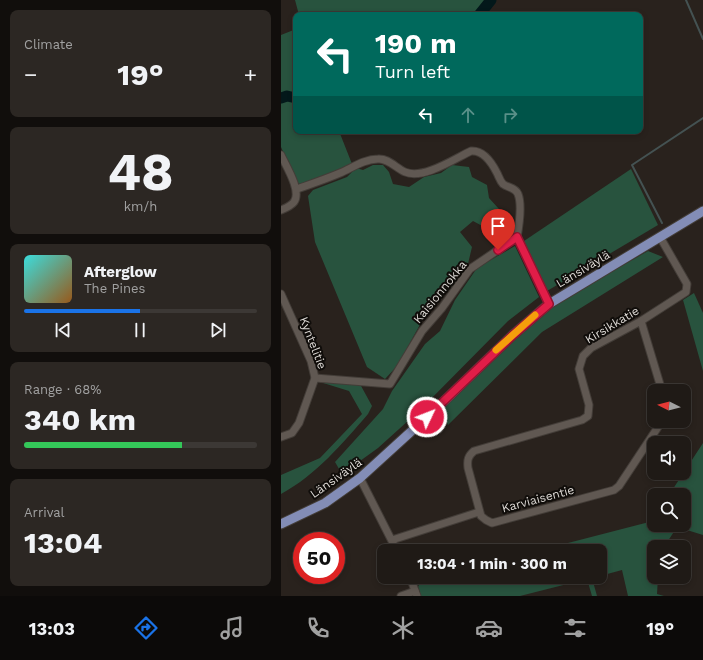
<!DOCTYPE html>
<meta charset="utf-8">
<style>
:root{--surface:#1f1a16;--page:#2c2723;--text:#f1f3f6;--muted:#a1a1a1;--line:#3c3835;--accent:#1a73e8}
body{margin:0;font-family:"Work Sans",sans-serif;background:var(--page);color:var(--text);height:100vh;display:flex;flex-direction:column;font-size:15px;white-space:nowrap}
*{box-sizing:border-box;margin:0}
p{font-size:13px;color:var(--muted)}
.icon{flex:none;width:22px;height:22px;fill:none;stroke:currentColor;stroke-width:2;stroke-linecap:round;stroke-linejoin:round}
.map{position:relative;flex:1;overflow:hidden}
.drawer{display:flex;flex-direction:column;gap:10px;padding:10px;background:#110e0c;width:281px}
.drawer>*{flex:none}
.top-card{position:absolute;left:12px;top:12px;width:350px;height:122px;border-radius:8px;box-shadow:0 2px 6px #0003,0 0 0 1px var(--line);background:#00695c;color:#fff;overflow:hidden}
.needle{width:26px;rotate:276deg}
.tools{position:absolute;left:366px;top:384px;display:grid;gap:8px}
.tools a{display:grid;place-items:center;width:44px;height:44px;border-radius:8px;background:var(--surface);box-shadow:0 2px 6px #0003,0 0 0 1px var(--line);font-size:20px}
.speed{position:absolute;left:12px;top:532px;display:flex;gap:8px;font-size:20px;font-weight:700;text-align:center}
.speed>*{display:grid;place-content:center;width:52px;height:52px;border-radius:50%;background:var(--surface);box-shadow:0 2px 6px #0003,0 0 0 1px var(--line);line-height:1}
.speed .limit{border:6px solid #d22;background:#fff;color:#111}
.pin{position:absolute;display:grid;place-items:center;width:34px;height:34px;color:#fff;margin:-41px -17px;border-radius:50% 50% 50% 0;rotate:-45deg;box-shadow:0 0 4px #0007}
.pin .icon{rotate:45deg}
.me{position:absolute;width:44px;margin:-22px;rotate:47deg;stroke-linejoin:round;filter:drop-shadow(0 0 3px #0008)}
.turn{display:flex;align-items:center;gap:14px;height:84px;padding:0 16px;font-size:18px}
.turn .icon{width:52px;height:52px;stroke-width:2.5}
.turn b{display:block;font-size:28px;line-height:34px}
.lanes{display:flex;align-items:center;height:38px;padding:0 16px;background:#0003;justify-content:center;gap:20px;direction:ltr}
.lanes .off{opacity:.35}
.big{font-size:30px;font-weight:700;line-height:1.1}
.drawer .widget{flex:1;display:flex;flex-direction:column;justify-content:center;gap:6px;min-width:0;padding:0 14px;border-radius:8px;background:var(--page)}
.drawer .dial{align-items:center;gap:0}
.dial b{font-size:52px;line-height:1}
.song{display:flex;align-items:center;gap:12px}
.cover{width:48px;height:48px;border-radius:6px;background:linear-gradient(135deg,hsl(180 70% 55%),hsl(30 70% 35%))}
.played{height:4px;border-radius:2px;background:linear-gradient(90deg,var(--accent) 50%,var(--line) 50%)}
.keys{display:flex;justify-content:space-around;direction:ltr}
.heat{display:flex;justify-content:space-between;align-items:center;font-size:22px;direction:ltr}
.charge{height:6px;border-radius:3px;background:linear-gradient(90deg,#34c759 68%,var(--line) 0)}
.trip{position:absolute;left:96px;top:544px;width:230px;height:40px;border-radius:8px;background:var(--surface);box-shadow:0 2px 6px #0003,0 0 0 1px var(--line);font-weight:700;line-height:40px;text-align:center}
.dock{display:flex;height:64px;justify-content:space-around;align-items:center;background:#0c0a09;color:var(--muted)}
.dock .icon{width:28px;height:28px}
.dock .selected{color:var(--accent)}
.dock b{font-size:18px;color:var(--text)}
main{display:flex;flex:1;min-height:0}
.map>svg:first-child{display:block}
</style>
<main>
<section class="drawer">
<div class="widget"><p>Climate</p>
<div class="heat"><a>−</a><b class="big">19°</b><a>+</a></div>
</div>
<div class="widget dial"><b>48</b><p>km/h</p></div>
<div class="widget">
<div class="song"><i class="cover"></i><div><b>Afterglow</b><p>The Pines</p></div></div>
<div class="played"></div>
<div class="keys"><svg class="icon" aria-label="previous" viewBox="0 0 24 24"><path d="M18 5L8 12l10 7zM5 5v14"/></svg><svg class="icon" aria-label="pause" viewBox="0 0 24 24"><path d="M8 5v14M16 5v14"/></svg><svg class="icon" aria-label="next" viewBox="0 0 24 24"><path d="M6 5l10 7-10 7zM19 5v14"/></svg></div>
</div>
<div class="widget"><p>Range · 68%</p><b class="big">340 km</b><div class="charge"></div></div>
<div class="widget"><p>Arrival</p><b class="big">13:04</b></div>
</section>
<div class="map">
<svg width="422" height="596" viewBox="0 0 422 596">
<rect width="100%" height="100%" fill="#29221d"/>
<g fill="#28533e">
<polygon points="14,0 206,0 194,15 18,15"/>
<polygon points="15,29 15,95 6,94 0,95 0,35"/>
<polygon points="7,100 15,101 15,131 58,131 71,164 22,185 16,183 0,147 0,101"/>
<polygon points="92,165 102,165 108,172 112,184 128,187 143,177 160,173 171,165 188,167 191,177 206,185 208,198 227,219 218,235 192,221 179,232 191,247 186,268 141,321 116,366 104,379 86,367 34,242 27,196 32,190 66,177 75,168 82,170"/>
<polygon points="350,169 377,225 266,291 243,241"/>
<polygon points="234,246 258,297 227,321 138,411 97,448 61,474 54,462 102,409 111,391 144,344 159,331 174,300 196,268"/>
<polygon points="367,251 382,257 261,332 167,425 160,411 243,329 266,310 286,297"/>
<polygon points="413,293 422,313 422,371 402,300"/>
<path d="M 39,382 L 79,384 L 91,406 L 87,414 C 61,444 35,475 0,494 L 0,475 L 39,458 L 81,414 L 68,391 Z"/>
<polygon points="422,443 422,535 396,527 383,547 373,547 373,577 377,577 376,594 383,596 347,596 341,570 319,576 319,551 256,551 372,521 373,519 373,525 403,525 403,495 388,495"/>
<polygon points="157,577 314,577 311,578 316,596 311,596 306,579 239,596 140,596 137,587 139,582"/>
</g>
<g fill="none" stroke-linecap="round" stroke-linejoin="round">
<g stroke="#445252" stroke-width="2">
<polyline points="405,0 422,39"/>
<polyline points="381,223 351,165 422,118"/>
</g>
<g stroke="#03181a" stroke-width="11">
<polyline points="198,15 210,0"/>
<polyline points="0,98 6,96 15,98"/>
</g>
<g stroke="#433d38" stroke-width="9">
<g id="minor">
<path d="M 0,155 C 5,166 21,191 13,202 C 10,206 5,208 0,210"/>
<path d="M 16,189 C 30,184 45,179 59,173 C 71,168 83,159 97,159 C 107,158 115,168 124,172 C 142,180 173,159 190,151 C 202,150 211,163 216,173 C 218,177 219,181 222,184 C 227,188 234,187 237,194 C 241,204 238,226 236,237 L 189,269 L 161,308 L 141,331 L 109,384 L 34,378"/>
<polyline points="236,237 268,304"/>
<path d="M 379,237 L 406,284 L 405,292 L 360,321 L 310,348 L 302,356 L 298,369 L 308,405 L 307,416 L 301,420 L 193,451 C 187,456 186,460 187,468 L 200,516 L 205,520 L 211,523 L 333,490 L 338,486 L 381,421"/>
<polyline points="0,294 30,361 34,378 18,423 11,433 0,437"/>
<polyline points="360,321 381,391"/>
<polyline points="79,478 116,551"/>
<polyline points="111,540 198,512"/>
<polyline points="129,577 136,596"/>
<polyline points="120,596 134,591"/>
</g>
</g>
<g stroke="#433d38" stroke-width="11">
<polyline id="major" points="0,524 44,503 79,478 157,407 232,335 268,304 422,211"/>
</g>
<use href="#minor" stroke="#605852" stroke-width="7"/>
<use href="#major" stroke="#838db6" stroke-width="9"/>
</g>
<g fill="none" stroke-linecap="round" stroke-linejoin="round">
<g stroke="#92132f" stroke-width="10">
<polyline id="route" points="146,417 232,335 268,304 236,237 217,250"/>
</g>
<use href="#route" stroke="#e11d48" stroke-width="7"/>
<polyline stroke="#f59e0b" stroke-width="7" points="215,350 254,315"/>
</g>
<g text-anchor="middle" stroke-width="4" stroke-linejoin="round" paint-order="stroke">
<g font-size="12" fill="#ddd9d5" stroke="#100d0a">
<text transform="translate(302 269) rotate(-31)" y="4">Länsiväylä</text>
<text transform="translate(159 292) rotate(-51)" y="4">Kaisionnokka</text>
<text transform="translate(331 325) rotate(-31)" y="4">Kirsikkatie</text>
<text transform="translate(32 343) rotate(69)" y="4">Kyntelitie</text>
<text transform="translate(55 478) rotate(-35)" y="4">Länsiväylä</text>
<text transform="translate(257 499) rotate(-15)" y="4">Karviaisentie</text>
</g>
</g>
</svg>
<div class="tools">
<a><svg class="needle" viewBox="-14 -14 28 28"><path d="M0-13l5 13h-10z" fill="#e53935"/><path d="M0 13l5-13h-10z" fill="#a1a1a1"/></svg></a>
<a><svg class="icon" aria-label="sound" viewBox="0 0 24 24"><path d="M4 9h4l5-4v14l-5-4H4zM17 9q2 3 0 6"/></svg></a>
<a><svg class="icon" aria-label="search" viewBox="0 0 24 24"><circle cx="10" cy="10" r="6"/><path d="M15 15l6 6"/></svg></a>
<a><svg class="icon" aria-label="layers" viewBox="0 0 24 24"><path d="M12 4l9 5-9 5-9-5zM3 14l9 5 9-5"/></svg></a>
</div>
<div class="speed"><div class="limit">50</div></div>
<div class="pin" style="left:217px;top:250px;background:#d93025"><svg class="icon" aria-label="arrive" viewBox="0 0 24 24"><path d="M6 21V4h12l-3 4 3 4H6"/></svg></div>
<svg class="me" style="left:146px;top:417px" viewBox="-20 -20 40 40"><circle r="17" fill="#e11d48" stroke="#fff" stroke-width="3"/><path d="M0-11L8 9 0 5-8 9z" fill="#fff"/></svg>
<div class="trip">13:04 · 1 min · 300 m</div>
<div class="top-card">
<div class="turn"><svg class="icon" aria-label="left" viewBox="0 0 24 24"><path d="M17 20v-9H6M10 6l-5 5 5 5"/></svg><div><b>190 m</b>Turn left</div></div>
<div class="lanes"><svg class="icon" aria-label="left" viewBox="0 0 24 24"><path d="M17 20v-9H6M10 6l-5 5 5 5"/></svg><svg class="icon off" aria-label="ahead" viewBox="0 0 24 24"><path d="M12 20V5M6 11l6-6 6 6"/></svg><svg class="icon off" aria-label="right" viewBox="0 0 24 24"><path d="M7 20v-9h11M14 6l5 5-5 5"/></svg></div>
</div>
</div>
</main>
<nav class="dock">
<b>13:03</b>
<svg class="icon selected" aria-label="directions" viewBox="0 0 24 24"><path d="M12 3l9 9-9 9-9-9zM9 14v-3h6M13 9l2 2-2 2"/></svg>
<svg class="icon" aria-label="music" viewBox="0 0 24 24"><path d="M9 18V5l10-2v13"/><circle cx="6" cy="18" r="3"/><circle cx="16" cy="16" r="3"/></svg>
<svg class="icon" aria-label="phone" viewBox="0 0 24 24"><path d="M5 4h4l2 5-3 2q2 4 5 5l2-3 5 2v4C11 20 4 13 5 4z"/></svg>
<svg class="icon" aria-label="climate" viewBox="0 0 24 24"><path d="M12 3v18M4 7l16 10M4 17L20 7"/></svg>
<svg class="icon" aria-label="car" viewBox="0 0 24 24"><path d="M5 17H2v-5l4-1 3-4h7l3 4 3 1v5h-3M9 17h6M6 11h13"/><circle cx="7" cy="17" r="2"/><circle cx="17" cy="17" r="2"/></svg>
<svg class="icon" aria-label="filters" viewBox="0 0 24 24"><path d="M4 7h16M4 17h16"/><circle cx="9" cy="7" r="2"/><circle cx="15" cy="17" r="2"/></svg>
<b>19°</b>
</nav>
